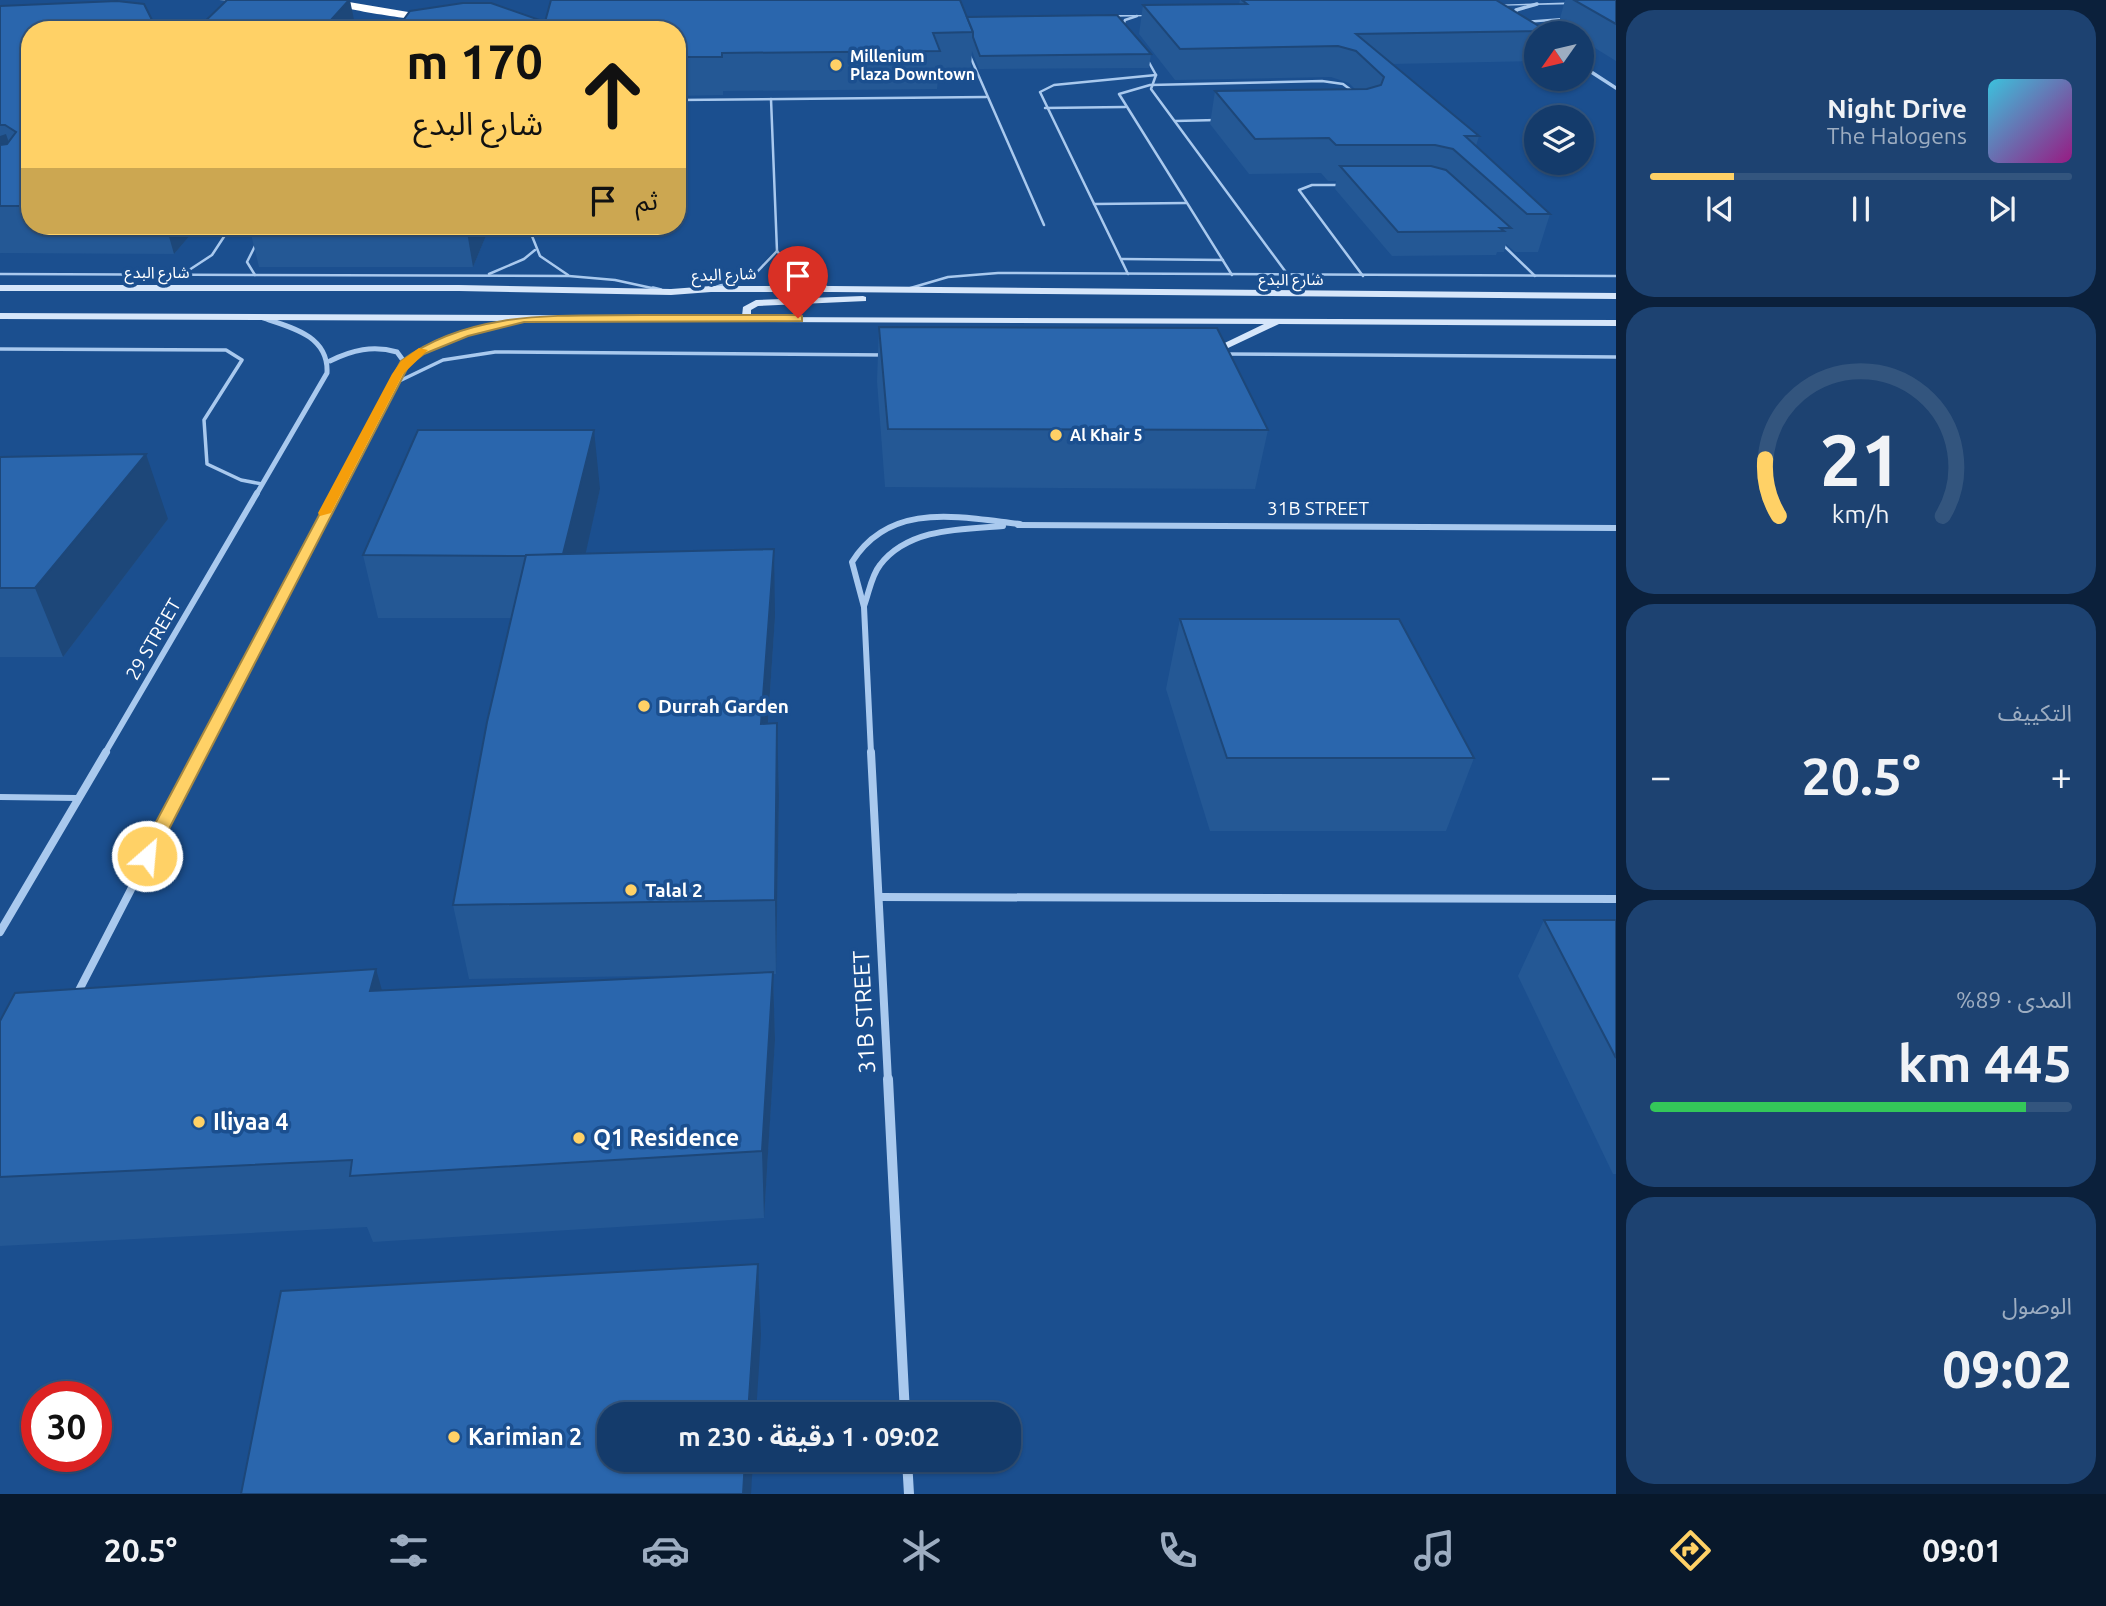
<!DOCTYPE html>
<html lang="ar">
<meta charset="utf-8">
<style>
:root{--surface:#143b6b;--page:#1d4271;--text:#f1f3f6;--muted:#9dadc1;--line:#33557e;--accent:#ffd166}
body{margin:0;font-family:Ubuntu,"Noto Sans Arabic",sans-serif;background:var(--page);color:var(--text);direction:rtl;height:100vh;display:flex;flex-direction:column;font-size:26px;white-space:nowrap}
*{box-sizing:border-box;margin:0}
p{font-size:23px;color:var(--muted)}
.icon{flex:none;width:38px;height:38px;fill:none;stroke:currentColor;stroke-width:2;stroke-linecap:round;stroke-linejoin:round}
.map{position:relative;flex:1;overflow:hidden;direction:ltr}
.details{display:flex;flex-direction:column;gap:10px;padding:10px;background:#0b203b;width:490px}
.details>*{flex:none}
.guide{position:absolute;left:21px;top:21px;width:665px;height:214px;border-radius:28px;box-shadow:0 2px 5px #0004,0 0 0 2px var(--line);direction:rtl;background:#ffd166;color:#111;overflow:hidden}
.needle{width:46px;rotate:236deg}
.tools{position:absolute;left:1524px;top:21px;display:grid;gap:14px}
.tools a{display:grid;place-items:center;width:70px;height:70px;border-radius:50%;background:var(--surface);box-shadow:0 2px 5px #0004,0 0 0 2px var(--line);font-size:35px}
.speed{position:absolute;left:21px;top:1381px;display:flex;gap:14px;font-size:35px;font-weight:700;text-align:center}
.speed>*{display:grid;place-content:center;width:91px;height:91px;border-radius:50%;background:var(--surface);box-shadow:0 2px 5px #0004,0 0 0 2px var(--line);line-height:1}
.speed .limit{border:10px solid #d22;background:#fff;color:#111}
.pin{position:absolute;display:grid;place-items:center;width:60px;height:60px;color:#fff;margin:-72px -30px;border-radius:50% 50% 50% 0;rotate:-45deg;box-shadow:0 0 7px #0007}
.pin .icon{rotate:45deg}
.me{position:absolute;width:77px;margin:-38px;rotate:27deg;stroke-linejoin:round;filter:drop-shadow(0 0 5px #0008)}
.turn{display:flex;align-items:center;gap:24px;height:147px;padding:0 28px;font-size:32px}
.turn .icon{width:91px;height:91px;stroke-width:2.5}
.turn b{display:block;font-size:49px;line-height:60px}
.then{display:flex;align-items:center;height:66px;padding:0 28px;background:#0003;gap:14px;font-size:26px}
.big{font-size:52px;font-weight:700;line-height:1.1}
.details .tile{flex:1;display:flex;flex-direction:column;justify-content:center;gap:10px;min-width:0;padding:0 24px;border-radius:28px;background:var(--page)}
.details .dial{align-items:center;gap:0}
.dial svg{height:182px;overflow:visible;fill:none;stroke:var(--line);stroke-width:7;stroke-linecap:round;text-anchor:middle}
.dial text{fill:var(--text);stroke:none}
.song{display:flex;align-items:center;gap:21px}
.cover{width:84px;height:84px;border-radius:10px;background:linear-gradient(135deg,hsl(190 70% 55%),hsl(310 70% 35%))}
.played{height:7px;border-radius:4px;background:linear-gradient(90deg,var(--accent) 20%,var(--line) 20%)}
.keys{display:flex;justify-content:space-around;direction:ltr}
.heat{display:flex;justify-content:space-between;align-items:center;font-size:38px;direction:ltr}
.charge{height:10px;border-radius:5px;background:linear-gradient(90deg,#34c759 89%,var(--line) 0)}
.trip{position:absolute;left:597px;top:1402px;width:424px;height:70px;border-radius:28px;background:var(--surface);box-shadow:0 2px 5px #0004,0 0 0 2px var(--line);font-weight:700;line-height:70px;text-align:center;direction:rtl}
.menu{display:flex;height:112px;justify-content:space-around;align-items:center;background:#08182b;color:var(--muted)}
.menu .icon{width:49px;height:49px}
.menu .selected{color:var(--accent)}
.menu b{font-size:32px;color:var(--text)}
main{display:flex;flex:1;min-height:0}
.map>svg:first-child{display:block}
</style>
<main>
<section class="details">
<div class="tile">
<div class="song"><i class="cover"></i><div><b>Night Drive</b><p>The Halogens</p></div></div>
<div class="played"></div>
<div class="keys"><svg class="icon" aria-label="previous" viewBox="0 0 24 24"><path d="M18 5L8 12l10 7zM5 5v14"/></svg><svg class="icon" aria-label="pause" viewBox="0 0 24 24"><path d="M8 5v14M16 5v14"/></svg><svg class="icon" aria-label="next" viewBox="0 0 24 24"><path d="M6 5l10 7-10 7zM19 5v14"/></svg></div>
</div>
<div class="tile dial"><svg viewBox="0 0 100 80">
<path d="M14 69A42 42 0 1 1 86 69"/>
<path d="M14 69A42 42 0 0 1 8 44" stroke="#ffd166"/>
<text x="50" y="56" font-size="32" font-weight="700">21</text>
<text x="50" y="72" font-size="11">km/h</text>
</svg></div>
<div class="tile"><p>التكييف</p>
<div class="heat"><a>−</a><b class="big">20.5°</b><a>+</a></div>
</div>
<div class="tile"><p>المدى · 89%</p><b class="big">445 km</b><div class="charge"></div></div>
<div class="tile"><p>الوصول</p><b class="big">09:02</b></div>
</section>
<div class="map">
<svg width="1616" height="1494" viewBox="0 0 1616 1494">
<rect width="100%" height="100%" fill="#1b4f8f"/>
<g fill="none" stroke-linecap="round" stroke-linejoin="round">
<g stroke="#a9c9ee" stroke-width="2.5">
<polyline points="1524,22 1564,19"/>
<polyline points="1122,28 1125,20 1137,16"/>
<polyline points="970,56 1044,225"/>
<polyline points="1146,57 1156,75"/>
<polyline points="1156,75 1151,89 1288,275"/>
<polyline points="771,99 777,251 793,270 829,288"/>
<polyline points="677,100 986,97"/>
<polyline points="1045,108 1125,107"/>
<polyline points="1175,121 1217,120"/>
<polyline points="1340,185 1312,185 1299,190 1363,276"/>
<polyline points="1094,204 1186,203"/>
<polyline points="528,226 540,256 568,275"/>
<polyline points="1502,244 1535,276"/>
<polyline points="1122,259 1223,260"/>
<polyline points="0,274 569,276 615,280 661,290"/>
<polyline points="183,274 212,255 231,226"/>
<polyline points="489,274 524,259 535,250"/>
<polyline points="1128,274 1040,92 1054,85 1156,75"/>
<polyline points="255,275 247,262 257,242"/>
<polyline points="1232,275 1119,94 1150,85 1322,81 1343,84 1355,93"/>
<polyline points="716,287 757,272 777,251"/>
<polyline points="907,289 948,277 998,273 1616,276"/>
</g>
<g stroke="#a9c9ee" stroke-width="3.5">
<polyline points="653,288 661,290"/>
<polyline points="0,349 226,350 242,360 204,420 207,464 241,480 262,484"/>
<polyline points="1224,354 1616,357"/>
<polyline points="391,385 443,360 495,352 885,355"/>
</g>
<polyline stroke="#a9c9ee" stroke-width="6" points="0,797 78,798"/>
<g stroke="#a9c9ee" stroke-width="3.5">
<polyline points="1515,20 1516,10 1537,4"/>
<polyline points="1582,66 1616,88"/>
</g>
<g stroke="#a9c9ee" stroke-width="5">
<path d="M 330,361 C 352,350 373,345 397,352 L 405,363"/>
<path d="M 256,495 L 327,373 C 329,335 290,327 260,317"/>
<path d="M 335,495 L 397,374 C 429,337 476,330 522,319"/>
</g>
<g stroke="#a9c9ee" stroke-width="6">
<polyline points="1018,525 1616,528"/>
<path d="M 864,606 C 869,593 871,576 880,565 C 908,528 962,529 1003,526"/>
<polyline points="105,753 257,493"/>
<polyline points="201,753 336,493"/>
<path d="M 871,753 L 864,607 L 852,562 C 890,501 958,517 1020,524"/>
</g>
<g stroke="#a9c9ee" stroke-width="8">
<polyline points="871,752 888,1081"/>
<polyline points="879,897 1616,899"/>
<polyline points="0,932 106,752"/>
<polyline points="75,998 202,752"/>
</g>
<g stroke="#a9c9ee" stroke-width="10">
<polyline points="888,1079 905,1414"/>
<polyline points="907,1460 909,1494"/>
</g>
<g fill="#a9c9ee" fill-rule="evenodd">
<polygon points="1581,2 1583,4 1486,6 1488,5"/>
<polygon points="1101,15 1158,15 1160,16 1103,17"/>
<polygon points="416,22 418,25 337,25 340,23"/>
<polygon points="213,24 215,27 137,27 140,25"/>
</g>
<g fill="#d6e6fa" fill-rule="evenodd">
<polygon points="0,285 459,285 671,289 711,286 832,286 1616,293 1616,299 832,292 711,292 671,295 459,291 0,291"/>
<polygon points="863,296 866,297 866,301 758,306 751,310 751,317 1616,320 1616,326 1279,324 1209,357 1206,356 1206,352 1264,324 0,319 0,313 742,316 743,307 756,300"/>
</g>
<g fill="#fff" fill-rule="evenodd">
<polygon points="219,0 264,0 260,2"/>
<path d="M 337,0 L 432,16 L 436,19 C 427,24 330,7 319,1 Z"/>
</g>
</g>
<g fill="#245895">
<polygon points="1240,0 1496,0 1547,31 1546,33 1536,33 1536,61 1392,64 1479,136 1476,146 1550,214 1538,252 1515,252 1506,244 1504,252 1497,252 1496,255 1392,256 1335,189 1336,181 1328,181 1321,173 1249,174 1210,124 1215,91 1355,89 1349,83 1331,77 1175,80 1139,34 1143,5 1239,4"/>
<polygon points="1565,0 1616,0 1616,61 1582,40 1582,33 1570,33 1558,26"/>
<polygon points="0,6 30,30 30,226 198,226 174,254 0,253"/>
<polygon points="967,17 1151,54 1149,68 979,69 972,51 971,69 939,69 937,89 723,91 723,95 677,96 677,30 545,22"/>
<polygon points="249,226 490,226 473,267 259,267"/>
<polygon points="879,327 1268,430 1255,489 885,487 877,381"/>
<polygon points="0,457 168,519 63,657 0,657"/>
<polygon points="600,489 585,554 775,617 768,724 777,723 779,795 776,974 773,974 775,1040 764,1218 373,1242 367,1227 0,1246 0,1021 382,990 711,975 469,979 453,905 511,618 378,618 363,555"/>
<polygon points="1180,619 1474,758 1446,831 1210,831 1166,689"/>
<polygon points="1544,920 1616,920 1616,1174 1613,1174 1518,976"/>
</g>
<g fill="#1d4779">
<polygon points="349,0 350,0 356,30 322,30"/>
<polygon points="6,134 21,178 0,187 0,136"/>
<polygon points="166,226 198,226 174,254"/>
<polygon points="466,226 490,226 473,267"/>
<polygon points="594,430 600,489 571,619 563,556"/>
<polygon points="146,454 168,519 63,657 35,588"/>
<polygon points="774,549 775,617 763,796 761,724"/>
<polygon points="777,723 779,795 776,974 775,900"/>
<polygon points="376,969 395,1037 370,991"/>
<polygon points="773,972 775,1040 764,1218 762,1151"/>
<polygon points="758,1264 761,1335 756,1414 748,1414"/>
<polygon points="745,1460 753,1460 751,1494 743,1494"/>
</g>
<g fill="#2a66ad" stroke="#1d4779" stroke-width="2">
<polygon points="227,0 349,0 322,30 196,30"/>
<polygon points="551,0 960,0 973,32 933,33 940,51 722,53 722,57 677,57 677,30 396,30 410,11 463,3 491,3 545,22"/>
<polygon points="1242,0 1496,0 1547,31 1356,34 1479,136 1465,136 1550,214 1527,214 1453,149 1435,145 1336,145 1329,138 1255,139 1215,91 1367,89 1381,85 1384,77 1356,51 1338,46 1180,49 1143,5 1247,4"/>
<polygon points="1574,0 1616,0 1616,24"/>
<polygon points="117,1 144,4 157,30 30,30 30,206 0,206 0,145 7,144 16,132 5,125 0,125 0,6"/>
<polygon points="1117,15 1151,54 980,56 973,37 973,32 967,17"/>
<polygon points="1340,166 1431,166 1446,170 1511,228 1500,228 1504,231 1398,232"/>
<polygon points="879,327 1217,328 1268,430 888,429"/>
<polygon points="418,430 594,430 563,554 526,556 363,555"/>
<polygon points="146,454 35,588 0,588 0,457"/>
<polygon points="774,549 761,724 777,723 775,900 453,905 487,722 526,555"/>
<polygon points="1180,619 1399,619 1474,758 1227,758"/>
<polygon points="1544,920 1616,920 1616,1058"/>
<polygon points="376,969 370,991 773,972 762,1151 350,1176 352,1160 0,1177 0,1021 15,993"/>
<polygon points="758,1264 748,1414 609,1414 609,1460 745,1460 743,1494 241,1494 281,1291"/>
</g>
<path fill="#ffd166" stroke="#a68842" stroke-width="2" d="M 798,315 L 802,316 L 802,321 L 524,322 L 468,336 L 424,354 L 409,365 L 155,856 L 147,862 L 141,860 L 138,856 L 401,361 C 471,309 561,316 643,315 C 695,315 746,315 798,315 Z"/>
<polygon fill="#f59e0b" points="419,348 428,350 403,374 331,513 320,516 318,513 392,374 401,361"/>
<g fill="#ffd166" stroke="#1b4f8f" stroke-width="2.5">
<circle cx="836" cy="65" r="7"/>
<circle cx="1056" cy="435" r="7"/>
<circle cx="644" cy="706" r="7"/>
<circle cx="631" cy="890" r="7"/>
<circle cx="199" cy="1122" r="7"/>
<circle cx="579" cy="1138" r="7"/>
<circle cx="454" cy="1437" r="7"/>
</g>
<g text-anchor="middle" stroke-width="7" stroke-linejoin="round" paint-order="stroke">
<g font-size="16" font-weight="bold" fill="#fff" stroke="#1b4f8f" text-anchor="start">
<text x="850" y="62">Millenium<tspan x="850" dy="18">Plaza Downtown</tspan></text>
<text x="1070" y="441">Al Khair 5</text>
</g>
<g font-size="16" fill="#fff" stroke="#1b4f8f">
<text x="157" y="278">شارع البدع</text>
<text transform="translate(724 274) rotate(-2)" y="6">شارع البدع</text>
<text x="1291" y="285">شارع البدع</text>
</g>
<g font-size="19" fill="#fff" stroke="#1b4f8f">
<text x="1318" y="515">31B STREET</text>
<text transform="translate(153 639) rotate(-60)" y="7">29 STREET</text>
</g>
<g font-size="19" font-weight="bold" fill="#fff" stroke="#1b4f8f" text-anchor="start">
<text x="658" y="713">Durrah Garden</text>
<text x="645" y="897">Talal 2</text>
</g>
<g font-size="23" fill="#fff" stroke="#1b4f8f">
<text transform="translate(864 1012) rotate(-93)" y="8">31B STREET</text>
</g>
<g font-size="23" font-weight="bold" fill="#fff" stroke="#1b4f8f" text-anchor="start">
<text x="213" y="1130">Iliyaa 4</text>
<text x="593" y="1146">Q1 Residence</text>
<text x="468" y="1445">Karimian 2</text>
</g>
</g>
</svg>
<div class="tools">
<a><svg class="needle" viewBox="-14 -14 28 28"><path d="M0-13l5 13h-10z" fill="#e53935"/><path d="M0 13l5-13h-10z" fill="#9dadc1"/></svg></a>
<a><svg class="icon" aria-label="layers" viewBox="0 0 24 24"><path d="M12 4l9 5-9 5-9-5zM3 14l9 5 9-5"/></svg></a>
</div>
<div class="speed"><div class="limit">30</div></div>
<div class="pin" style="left:798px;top:318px;background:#d93025"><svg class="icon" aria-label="arrive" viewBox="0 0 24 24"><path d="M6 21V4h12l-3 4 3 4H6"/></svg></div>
<svg class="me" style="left:147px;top:856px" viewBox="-20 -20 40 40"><circle r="17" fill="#ffd166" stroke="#fff" stroke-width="3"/><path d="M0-11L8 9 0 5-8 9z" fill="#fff"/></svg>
<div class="trip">09:02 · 1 دقيقة · 230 m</div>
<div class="guide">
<div class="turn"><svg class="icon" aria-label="ahead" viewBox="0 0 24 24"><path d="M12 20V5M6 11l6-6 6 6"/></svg><div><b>170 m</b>شارع البدع</div></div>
<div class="then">ثم<svg class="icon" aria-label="arrive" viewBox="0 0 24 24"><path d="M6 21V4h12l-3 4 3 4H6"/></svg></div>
</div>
</div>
</main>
<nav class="menu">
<b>09:01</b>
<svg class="icon selected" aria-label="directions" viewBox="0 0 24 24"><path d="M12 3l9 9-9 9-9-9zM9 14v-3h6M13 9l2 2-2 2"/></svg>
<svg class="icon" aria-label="music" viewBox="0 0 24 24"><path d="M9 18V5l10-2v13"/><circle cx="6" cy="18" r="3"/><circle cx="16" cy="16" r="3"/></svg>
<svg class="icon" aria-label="phone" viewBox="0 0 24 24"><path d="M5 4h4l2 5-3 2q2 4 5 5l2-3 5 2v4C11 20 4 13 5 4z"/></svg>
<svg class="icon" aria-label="climate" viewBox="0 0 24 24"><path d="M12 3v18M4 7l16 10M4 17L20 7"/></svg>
<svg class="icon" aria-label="car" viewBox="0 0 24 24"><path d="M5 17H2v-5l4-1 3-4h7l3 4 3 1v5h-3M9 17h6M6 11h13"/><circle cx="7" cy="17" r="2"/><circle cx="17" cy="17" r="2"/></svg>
<svg class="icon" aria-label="filters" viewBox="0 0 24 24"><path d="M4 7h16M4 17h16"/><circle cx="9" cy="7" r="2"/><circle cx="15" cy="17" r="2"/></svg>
<b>20.5°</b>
</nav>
